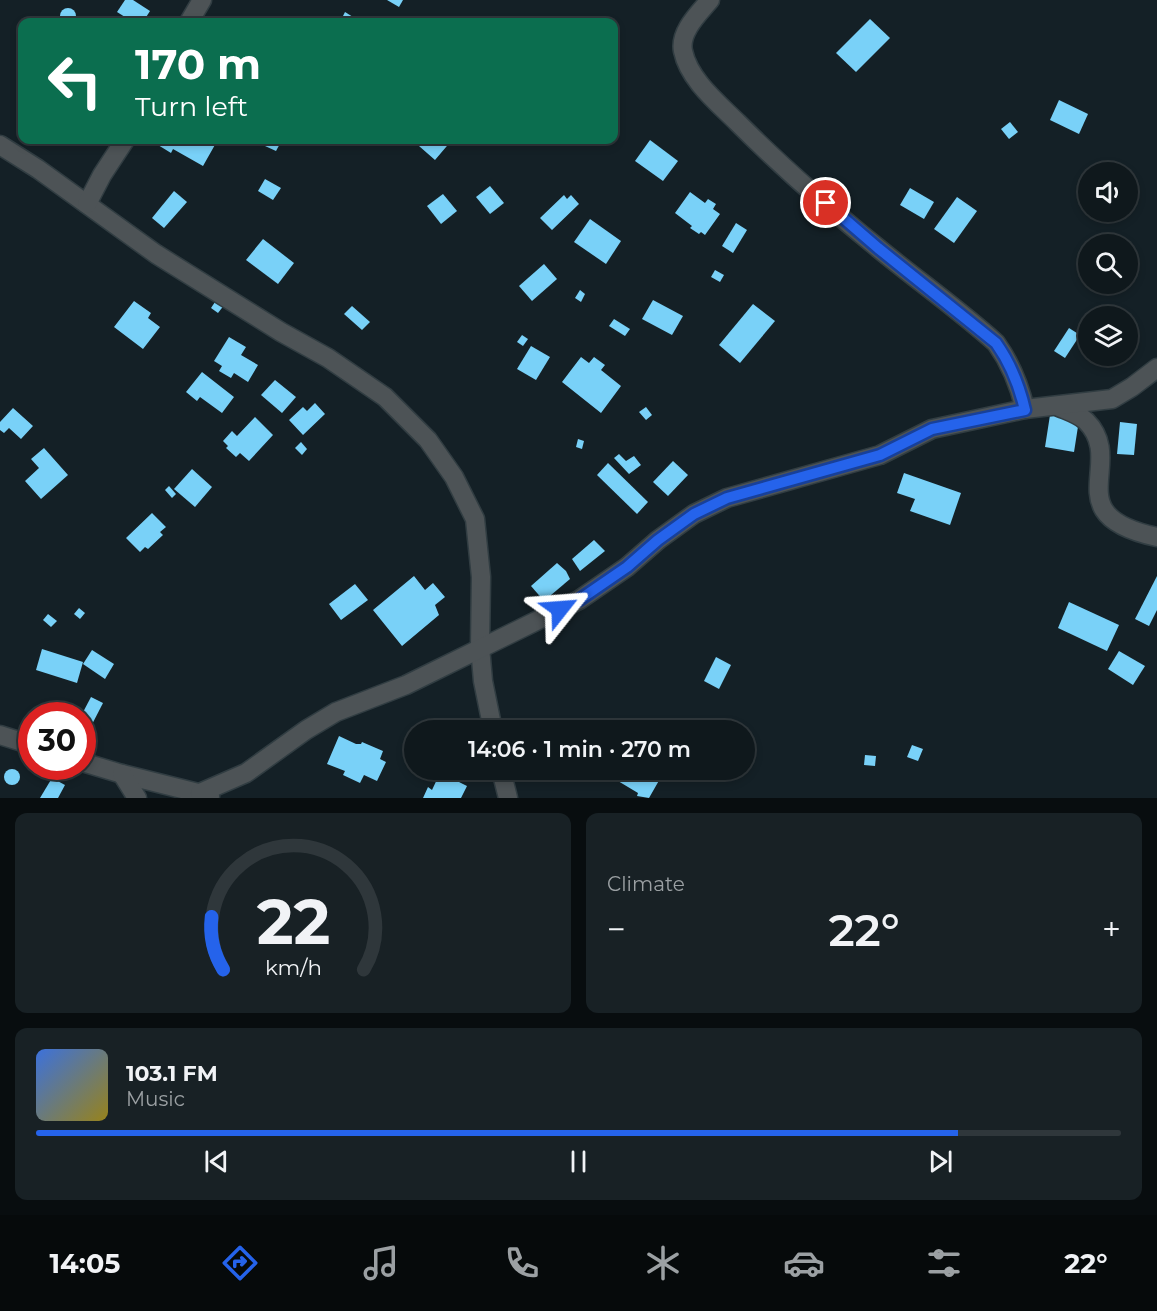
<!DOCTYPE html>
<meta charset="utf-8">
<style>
:root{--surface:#0f181c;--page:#182125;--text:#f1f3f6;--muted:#9ba0a3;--line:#2f373b;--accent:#2563eb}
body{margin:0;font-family:Montserrat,sans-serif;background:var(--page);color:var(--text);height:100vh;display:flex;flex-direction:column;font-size:22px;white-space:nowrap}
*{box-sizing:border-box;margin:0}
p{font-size:20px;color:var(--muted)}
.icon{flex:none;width:33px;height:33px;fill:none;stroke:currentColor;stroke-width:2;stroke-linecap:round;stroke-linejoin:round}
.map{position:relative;height:798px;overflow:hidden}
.panel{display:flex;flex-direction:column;gap:15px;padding:15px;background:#080d0f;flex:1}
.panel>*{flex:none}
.hud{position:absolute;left:18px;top:18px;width:600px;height:126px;border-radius:12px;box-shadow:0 3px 9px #0003,0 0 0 2px var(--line);background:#0b6e4f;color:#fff;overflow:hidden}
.fabs{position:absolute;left:1078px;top:162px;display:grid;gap:12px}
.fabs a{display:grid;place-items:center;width:60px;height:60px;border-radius:50%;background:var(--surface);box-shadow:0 3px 9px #0003,0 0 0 2px var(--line);font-size:30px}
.speed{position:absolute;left:18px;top:702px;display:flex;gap:12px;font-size:30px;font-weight:700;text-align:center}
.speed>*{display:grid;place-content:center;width:78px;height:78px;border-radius:50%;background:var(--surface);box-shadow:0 3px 9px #0003,0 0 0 2px var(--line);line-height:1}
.speed .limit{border:9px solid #d22;background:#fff;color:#111}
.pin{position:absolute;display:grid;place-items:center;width:51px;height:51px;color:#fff;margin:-26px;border:3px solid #fff;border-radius:50%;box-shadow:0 2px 6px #0007}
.me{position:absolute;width:66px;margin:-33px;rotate:62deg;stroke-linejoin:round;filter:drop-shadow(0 0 4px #0008)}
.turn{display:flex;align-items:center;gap:21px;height:126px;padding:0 18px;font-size:27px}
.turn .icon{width:78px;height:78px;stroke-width:2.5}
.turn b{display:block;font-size:42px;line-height:51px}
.big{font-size:45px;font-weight:600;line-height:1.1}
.panel .card{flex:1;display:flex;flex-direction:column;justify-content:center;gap:9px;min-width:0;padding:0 21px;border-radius:12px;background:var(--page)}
.panel .dial{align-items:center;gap:0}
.dial svg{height:156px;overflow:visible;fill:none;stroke:var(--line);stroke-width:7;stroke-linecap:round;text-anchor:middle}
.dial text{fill:var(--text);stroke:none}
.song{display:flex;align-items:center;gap:18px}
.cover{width:72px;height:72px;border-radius:9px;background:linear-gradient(135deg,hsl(220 70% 55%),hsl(50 70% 35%))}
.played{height:6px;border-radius:3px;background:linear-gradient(90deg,var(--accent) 85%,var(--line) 85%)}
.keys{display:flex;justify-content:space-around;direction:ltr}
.heat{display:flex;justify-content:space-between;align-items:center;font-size:33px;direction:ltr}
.panel .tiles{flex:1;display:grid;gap:15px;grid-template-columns:1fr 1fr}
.card:last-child{grid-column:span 2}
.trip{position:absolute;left:404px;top:720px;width:351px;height:60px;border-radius:30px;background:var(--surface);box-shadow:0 3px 9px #0003,0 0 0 2px var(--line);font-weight:600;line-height:60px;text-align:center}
.tab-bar{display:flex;height:96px;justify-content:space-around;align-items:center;background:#060a0b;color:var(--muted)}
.tab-bar .icon{width:42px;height:42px}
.tab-bar .active{color:var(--accent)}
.tab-bar b{font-size:27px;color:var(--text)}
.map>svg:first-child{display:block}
</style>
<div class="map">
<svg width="1157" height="798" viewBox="0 0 1157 798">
<rect width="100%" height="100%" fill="#142026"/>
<g fill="#79d1f8">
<polygon points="125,0 133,0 150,11 143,22 133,22 117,12"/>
<polygon points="387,0 403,0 399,7"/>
<circle cx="68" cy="16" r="8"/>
<polygon points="345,12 361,22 340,22"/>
<polygon points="243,16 254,22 239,22"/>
<polygon points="870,19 890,38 856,72 836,53"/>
<polygon points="1059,100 1088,114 1079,134 1050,120"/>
<polygon points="1010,122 1018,132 1009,139 1001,129"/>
<polygon points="161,140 209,140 216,143 203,166 173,149 171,153 158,145"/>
<polygon points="252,140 282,140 276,151"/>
<polygon points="421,140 452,140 435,160 419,146 423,141"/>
<polygon points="650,140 678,161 663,181 635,161"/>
<polygon points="265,179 281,188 273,200 258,191"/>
<polygon points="490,186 504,203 490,214 476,197"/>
<polygon points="910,188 934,202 924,219 900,205"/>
<polygon points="174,191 187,202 164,228 152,218"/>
<polygon points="690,192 705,203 708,199 716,204 713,209 720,214 705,235 701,232 699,234 690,228 692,226 675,213"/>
<polygon points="443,194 457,211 441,224 427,206"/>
<polygon points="564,195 567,199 571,195 579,204 552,230 540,218"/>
<polygon points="957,197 977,211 954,243 934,229"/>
<polygon points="590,219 621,241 606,264 574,242"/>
<polygon points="736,223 747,230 733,253 722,246"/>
<polygon points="263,239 294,263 278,284 246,260"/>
<polygon points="544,264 557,279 532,301 519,286"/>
<polygon points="715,270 724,275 720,282 711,277"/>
<polygon points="580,290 585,294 581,302 575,298"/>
<polygon points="217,299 225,304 218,313 211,308"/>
<polygon points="653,300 683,316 672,335 642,319"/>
<polygon points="134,301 151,313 148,318 160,327 143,349 114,327"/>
<polygon points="753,304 775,321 740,363 719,345"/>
<polygon points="352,306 370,322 362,330 344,314"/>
<polygon points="614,319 630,329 625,336 609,326"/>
<polygon points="1069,328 1080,335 1065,358 1054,351"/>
<polygon points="522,335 528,339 523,346 517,342"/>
<polygon points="229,337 246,347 241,355 258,365 248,382 234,373 231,378 219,371 222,366 214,361"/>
<polygon points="531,346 550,357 536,380 517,369"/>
<polygon points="581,357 589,363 594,357 605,365 601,370 621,386 601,413 562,382"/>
<polygon points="202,372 234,397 222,413 200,397 197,401 186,392"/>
<polygon points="275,380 296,397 282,413 261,395"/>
<polygon points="315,403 325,414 303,435 289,420 303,407 307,411"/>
<polygon points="646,407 652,415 646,420 639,412"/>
<polygon points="13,408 33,426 21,439 9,428 4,433 0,430 0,422"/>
<polygon points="1050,415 1079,420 1074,452 1045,447"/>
<polygon points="255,417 273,435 249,461 240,453 236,457 226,448 228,446 223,441 232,431 237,436"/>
<polygon points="1120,422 1137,424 1134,455 1117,454"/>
<polygon points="578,439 584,441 582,449 576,447"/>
<polygon points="301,442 307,449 302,455 295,448"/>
<polygon points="44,448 68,475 41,499 25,481 39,468 31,459"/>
<polygon points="619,454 626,461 634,456 641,465 629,474 614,458"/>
<polygon points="673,461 688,475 668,496 653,482"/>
<polygon points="608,463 648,502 637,514 597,475"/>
<polygon points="192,469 212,487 195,507 174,489"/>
<polygon points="904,473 961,493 950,525 910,511 915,499 897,493"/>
<polygon points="169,486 176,494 172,498 165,490"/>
<polygon points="152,513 166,527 160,532 163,535 148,549 145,547 140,552 126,538"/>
<polygon points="594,540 605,551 580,571 572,559"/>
<polygon points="557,563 566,571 570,579 544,601 531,586"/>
<polygon points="414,576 425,590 433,583 445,597 435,605 439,615 402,646 373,610"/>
<polygon points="1157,576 1157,610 1149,626 1135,619"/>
<polygon points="355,584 368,600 341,620 329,604"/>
<polygon points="1069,602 1119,625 1107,651 1058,628"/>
<polygon points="79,608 85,613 80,619 74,614"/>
<polygon points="48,614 57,621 51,627 43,620"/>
<polygon points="42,649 83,662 77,683 36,670"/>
<polygon points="92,650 114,664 105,679 83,664"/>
<polygon points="1119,651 1145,666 1133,685 1108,669"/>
<polygon points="716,657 731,665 719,689 704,681"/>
<polygon points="91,697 103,703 86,736 82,734 81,716"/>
<polygon points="339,736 356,744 361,744 362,742 383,751 380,759 386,762 377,781 364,775 360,783 343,775 345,771 327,764"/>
<polygon points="912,745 923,749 918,761 907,757"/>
<polygon points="865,755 876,756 875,766 864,765"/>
<polygon points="38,766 58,766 68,771 64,781 37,769"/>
<circle cx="12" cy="777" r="8"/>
<polygon points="609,770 665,770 649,798 637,796 638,793 613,778 615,775 608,771"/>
<polygon points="447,772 456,777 455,780 467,786 461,798 423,798 428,787 432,790 440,773 445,775"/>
<polygon points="52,778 65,785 58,798 40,798"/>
</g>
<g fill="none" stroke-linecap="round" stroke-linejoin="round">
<g stroke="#313d42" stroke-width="21">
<g id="street">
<path d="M 710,0 C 699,13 679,32 683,51 C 689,80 718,103 738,123 C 782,167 830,209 878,248 C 917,280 958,309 996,343 C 1011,364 1019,384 1025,409"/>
<polyline points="189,22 202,0"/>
<polyline points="0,145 38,169 156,254 281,332 328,358 385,397 428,440 454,477 475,519 481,577 480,647 483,681 493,730"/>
<polyline points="87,204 102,175 125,140"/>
<path d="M 1057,406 C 1065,410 1079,414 1086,421 C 1128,463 1054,515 1157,537"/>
<polyline points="0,735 32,745"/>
<polyline points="82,762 122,774 210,796"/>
<polyline points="501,770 508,798"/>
<polyline points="122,774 137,798"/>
<polyline points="200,793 246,773 306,730 336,712 406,685 579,600 627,567 658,540 694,514 727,498 880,455 932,429 1025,409 1112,399 1132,387 1157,368"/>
</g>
</g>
<use href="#street" stroke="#4d5356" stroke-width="18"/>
</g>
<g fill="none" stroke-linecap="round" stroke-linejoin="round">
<g stroke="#184099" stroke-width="15">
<path id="route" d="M 560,609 L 579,600 L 627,567 L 658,540 L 694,514 L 727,498 L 880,455 L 932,429 L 1025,410 C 1019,384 1011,364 996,343 L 878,248 L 826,203"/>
</g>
<use href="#route" stroke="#2563eb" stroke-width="10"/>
</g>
</svg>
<div class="fabs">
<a><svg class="icon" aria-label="sound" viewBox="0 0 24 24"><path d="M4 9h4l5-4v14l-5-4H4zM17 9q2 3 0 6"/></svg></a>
<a><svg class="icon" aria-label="search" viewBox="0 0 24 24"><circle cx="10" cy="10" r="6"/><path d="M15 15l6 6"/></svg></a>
<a><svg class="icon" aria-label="layers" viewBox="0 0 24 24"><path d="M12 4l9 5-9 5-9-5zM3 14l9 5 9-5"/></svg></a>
</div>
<div class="speed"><div class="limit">30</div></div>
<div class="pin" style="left:826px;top:203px;background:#d93025"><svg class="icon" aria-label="arrive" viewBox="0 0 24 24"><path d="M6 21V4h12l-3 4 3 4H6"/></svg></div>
<svg class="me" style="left:560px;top:609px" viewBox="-20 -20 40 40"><path d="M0-17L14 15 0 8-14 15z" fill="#2563eb" stroke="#fff" stroke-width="4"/></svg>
<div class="trip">14:06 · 1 min · 270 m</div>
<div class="hud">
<div class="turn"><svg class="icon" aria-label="left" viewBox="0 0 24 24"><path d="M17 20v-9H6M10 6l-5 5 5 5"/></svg><div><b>170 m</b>Turn left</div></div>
</div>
</div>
<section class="panel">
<div class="tiles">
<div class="card dial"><svg viewBox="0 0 100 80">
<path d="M14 69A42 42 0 1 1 86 69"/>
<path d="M14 69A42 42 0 0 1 8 42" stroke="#2563eb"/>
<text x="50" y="56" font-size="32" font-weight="700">22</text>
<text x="50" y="72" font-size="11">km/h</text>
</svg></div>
<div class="card"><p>Climate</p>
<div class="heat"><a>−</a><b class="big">22°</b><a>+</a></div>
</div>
<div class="card">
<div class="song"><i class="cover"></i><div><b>103.1 FM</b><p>Music</p></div></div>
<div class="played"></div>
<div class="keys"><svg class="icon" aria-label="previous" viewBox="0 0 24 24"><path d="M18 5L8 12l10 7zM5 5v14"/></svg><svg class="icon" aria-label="pause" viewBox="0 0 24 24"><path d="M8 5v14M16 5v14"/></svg><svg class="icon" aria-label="next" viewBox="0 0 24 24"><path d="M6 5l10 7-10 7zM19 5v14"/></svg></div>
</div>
</div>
</section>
<nav class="tab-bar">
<b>14:05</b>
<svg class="icon active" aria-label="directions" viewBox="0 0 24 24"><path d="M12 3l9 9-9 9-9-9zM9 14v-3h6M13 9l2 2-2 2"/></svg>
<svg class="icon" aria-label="music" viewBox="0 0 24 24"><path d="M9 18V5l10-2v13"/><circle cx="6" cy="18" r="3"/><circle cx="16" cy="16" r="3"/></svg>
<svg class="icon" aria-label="phone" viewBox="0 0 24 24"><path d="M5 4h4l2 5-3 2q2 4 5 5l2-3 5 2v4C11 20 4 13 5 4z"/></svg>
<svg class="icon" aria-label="climate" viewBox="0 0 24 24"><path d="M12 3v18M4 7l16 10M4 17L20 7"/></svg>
<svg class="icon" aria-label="car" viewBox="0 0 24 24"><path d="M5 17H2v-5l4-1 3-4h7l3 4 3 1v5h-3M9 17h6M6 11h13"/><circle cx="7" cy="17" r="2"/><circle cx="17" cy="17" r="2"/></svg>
<svg class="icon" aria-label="filters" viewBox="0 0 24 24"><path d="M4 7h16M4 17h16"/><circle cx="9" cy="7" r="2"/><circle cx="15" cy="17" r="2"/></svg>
<b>22°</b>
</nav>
